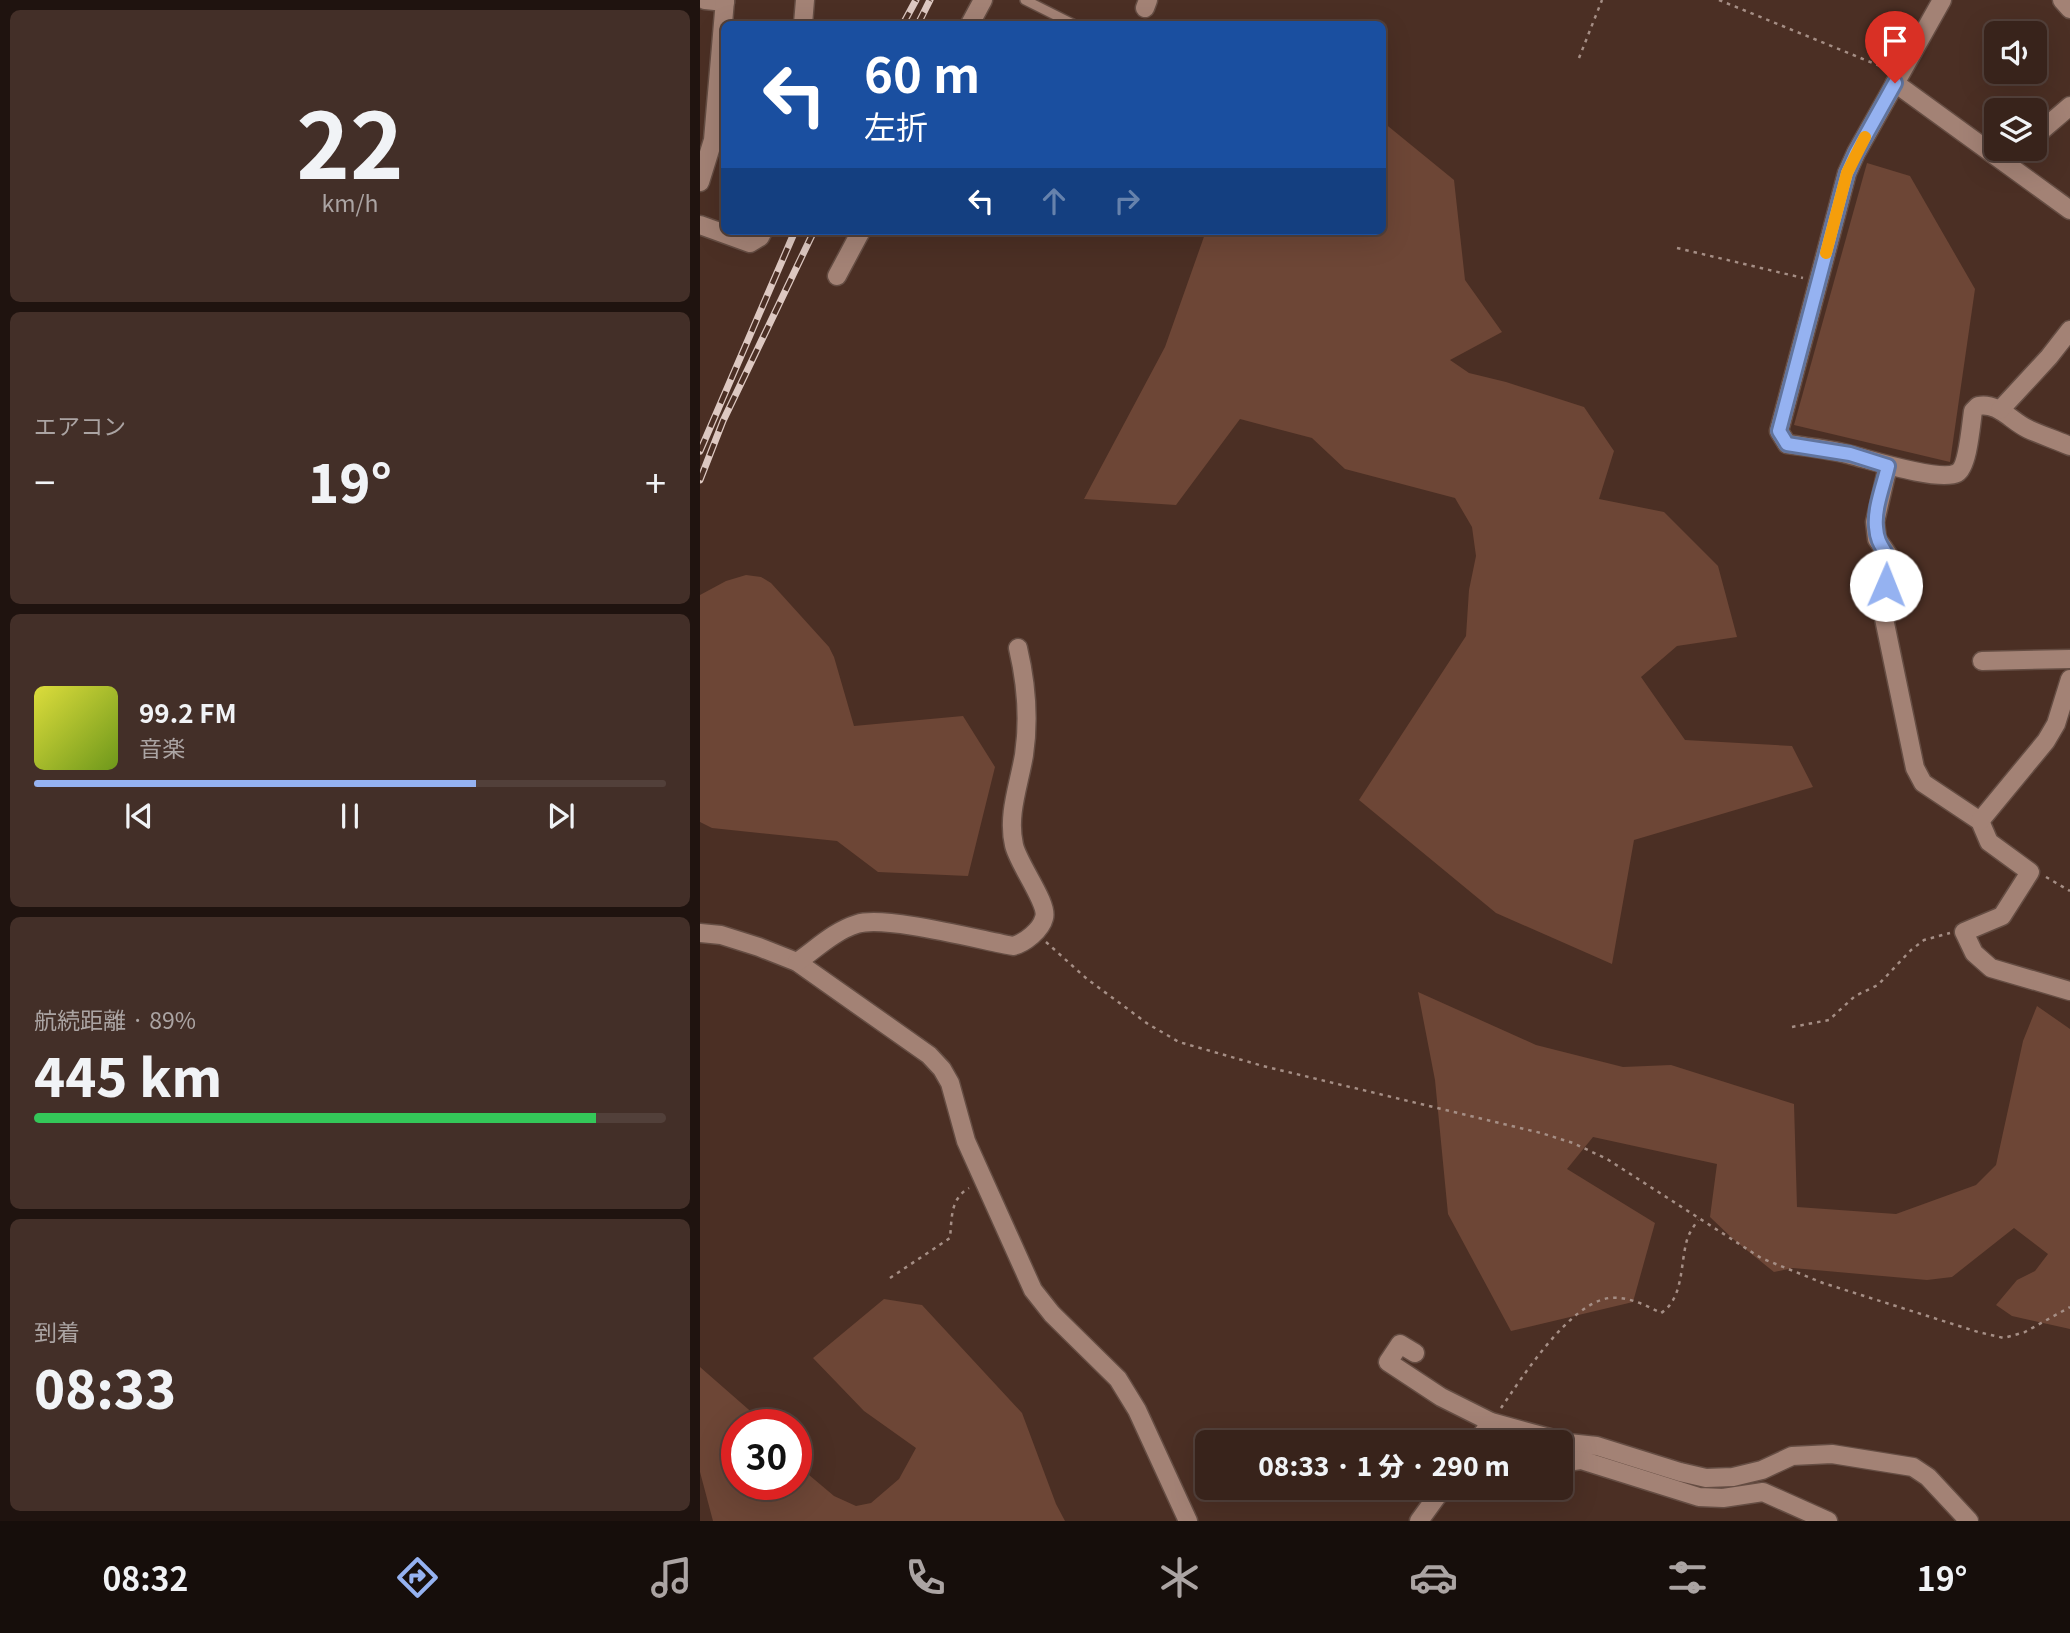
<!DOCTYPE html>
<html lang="ja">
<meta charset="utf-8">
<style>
:root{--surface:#38231b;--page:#432f28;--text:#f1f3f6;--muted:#aba4a3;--line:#52403a;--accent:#95b2f1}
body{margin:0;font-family:Georgia,"Noto Sans JP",serif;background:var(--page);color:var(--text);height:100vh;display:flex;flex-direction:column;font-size:26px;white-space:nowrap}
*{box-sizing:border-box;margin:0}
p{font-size:23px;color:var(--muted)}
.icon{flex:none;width:38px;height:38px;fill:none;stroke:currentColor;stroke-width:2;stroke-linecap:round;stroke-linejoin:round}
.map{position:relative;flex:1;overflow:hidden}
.side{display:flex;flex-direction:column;gap:10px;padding:10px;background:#1f130f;width:700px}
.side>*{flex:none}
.banner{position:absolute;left:21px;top:21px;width:665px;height:214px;border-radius:10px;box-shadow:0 7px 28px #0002,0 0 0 2px var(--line);background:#1a4fa0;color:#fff;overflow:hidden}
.fabs{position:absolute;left:1284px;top:21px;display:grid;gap:14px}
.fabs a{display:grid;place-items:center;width:63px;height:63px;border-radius:10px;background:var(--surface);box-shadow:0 7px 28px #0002,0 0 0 2px var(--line);font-size:35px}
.speed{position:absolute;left:21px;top:1409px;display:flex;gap:14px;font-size:35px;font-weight:700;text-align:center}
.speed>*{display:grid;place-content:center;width:91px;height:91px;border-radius:50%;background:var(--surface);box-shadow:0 7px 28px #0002,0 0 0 2px var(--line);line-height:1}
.speed .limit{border:10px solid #d22;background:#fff;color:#111}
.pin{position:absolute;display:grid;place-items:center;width:60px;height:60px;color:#fff;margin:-72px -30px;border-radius:50% 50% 50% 0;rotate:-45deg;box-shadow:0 0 7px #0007}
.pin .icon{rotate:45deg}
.me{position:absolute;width:77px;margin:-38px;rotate:1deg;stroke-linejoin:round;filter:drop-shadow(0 0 5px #0008)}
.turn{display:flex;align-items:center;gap:24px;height:147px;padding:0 28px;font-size:32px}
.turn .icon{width:91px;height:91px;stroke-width:2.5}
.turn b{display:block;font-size:49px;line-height:60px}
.lanes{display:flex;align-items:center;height:66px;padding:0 28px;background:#0003;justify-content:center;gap:35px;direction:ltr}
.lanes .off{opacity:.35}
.big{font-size:52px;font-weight:800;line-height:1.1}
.side .widget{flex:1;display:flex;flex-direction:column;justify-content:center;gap:10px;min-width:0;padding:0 24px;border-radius:10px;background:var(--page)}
.side .dial{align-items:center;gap:0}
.dial b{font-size:91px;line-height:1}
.song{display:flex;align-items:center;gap:21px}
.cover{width:84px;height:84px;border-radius:10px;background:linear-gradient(135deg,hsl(60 70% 55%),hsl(80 70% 35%))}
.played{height:7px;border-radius:4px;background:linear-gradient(90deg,var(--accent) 70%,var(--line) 70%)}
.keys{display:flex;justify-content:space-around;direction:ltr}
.heat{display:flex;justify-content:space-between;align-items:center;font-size:38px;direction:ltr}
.charge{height:10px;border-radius:5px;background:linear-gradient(90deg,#34c759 89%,var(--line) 0)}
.trip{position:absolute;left:495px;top:1430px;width:378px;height:70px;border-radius:10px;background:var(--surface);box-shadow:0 7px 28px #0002,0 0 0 2px var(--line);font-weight:800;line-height:70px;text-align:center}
.menu{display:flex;height:112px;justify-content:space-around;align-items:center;background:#160e0b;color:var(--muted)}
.menu .icon{width:49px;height:49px}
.menu .on{color:var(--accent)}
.menu b{font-size:32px;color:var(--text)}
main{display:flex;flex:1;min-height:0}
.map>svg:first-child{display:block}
</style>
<main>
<section class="side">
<div class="widget dial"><b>22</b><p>km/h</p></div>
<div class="widget"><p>エアコン</p>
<div class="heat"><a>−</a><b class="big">19°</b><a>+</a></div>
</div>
<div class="widget">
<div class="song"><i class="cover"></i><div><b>99.2 FM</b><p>音楽</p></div></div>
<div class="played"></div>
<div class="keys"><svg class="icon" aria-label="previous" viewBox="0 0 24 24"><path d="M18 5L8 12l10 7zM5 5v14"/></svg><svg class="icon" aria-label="pause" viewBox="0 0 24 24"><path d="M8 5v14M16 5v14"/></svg><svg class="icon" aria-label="next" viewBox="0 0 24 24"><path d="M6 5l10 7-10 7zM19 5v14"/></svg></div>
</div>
<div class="widget"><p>航続距離 · 89%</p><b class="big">445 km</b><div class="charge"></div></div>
<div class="widget"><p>到着</p><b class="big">08:33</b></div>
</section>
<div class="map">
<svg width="1370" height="1521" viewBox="0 0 1370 1521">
<rect width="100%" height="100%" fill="#4b2f24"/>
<g fill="#6d4636">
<polygon points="683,122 754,180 765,280 802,332 750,360 769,373 806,382 884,407 914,451 899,499 964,512 1018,566 1037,637 977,646 941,677 985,740 1092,746 1113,787 934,840 912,964 796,913 659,800 766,636 769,590 776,556 772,527 755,498 645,469 612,438 540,419 476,505 384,499 465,347 506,231 682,231"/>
<polygon points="1167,163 1210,176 1275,289 1250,462 1094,425"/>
<polygon points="46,575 61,577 71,583 129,647 134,657 154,726 263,716 295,767 268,876 178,872 137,841 12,828 0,822 0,595 26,581"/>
<polygon points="718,992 836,1045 923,1067 971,1065 1094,1104 1097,1207 1196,1214 1276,1185 1296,1165 1323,1041 1337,1006 1370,1029 1370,1329 1312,1316 1296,1305 1317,1280 1335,1271 1348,1254 1314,1228 1252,1277 1227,1280 1093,1268 1074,1272 1033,1239 1010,1217 1017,1164 893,1137 867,1169 955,1223 933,1302 811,1331 748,1214 735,1080"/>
<polygon points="184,1299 222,1305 322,1413 356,1504 365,1521 13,1521 0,1472 0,1367 65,1424 37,1424 37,1484 96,1484 96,1464 134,1496 156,1506 171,1503 199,1479 216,1448 164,1411 113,1358"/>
</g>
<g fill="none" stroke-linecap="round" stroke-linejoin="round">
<g stroke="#654d43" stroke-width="12">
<polyline id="service" points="325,0 373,24"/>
</g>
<g stroke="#654d43" stroke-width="21">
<g id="minor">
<polyline points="5,0 25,2"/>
<path d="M 1242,0 L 1156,153 L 1147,173 L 1079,431 L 1087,444 C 1108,447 1130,449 1151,455 C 1171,460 1240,482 1257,473 C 1268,467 1271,424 1273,411 L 1278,406 C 1298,402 1311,421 1328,429 C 1341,435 1356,440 1370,446"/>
<polyline points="445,8 448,0"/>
<polyline points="103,24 105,0"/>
<polyline points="270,24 283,0"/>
<polyline points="1195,83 1370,210"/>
<polyline points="1341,131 1370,106"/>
<polyline points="0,182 13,140 25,0"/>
<polyline points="0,225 50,243 60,237 63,231"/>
<polyline points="137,276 161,231"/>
<polyline points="1300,410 1349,357 1370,330"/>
<polyline points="1188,466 1175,522 1177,539 1189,556 1190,567 1181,604 1215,768 1223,783 1280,821 1289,842 1330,872 1302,916 1264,932 1274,953 1291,968 1370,991"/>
<polyline points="1282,661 1370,659"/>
<polyline points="1280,821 1346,741 1356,724 1370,679"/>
<polyline points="0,933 21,935 59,947 97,962 229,1055 242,1069 250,1083 266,1141 333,1290 352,1314 418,1379 437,1410 488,1521"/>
<path d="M 97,962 C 116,949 134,931 157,924 C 185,915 280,940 313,946 C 325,943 341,930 344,918 C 349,904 318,864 314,845 C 307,815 319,785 324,755 C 329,721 326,682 318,648"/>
<polyline points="715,1353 700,1344 688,1362 741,1397 791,1422 868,1443 897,1446 980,1472 1006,1478 1033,1477 1062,1470 1092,1456 1132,1454 1213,1467 1228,1477 1269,1521"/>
<polyline points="777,1442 791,1422"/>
<polyline points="861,1467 866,1462 881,1460 999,1497 1023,1498 1063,1492 1128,1521"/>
<polyline points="823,1488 834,1488"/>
<polyline points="719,1521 743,1488"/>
</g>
</g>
<g stroke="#654d43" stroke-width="21">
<polyline id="tertiary" points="1362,0 1370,9"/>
</g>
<g stroke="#a58e85" stroke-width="2.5" stroke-dasharray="3.5 5" stroke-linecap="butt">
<polyline points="1019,0 1185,68"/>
<polyline points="879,58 902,0"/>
<polyline points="977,248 1103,278"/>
<polyline points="1346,877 1370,891"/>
<polyline points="346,942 387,979 448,1024 479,1042 563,1066 841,1133 873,1143 907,1159 1061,1258 1123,1283 1278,1332 1304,1338 1325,1332 1370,1307"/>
<polyline points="1092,1027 1129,1020 1155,996 1178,985 1211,950 1224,940 1250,933"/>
<path d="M 190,1278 L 250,1238 C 252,1218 250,1199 269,1188"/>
<path d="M 801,1408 C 823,1376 869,1304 909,1298 C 928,1296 945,1305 961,1313 C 984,1298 980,1264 987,1240 C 989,1233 994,1226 998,1220"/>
</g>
<use href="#service" stroke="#a38275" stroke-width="9"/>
<use href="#minor" stroke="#a38275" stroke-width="18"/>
<use href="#tertiary" stroke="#a38275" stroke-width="18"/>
<g stroke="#ddc8c1" stroke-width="7">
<g id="rail">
<polyline points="203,24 216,0"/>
<polyline points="218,24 230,0"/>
<polyline points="0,451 95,231"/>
<polyline points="0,480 23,421 114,231"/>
</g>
</g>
<use href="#rail" stroke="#4b2f24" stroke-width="4.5" stroke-dasharray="13" stroke-linecap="butt"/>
</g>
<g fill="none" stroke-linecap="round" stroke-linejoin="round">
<g stroke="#61749d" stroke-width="18">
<path id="route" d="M 1186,585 C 1196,547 1178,556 1176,527 C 1174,508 1184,484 1188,466 L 1150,454 L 1087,444 L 1079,431 L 1147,173 L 1156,153 L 1195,83"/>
</g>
<use href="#route" stroke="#95b2f1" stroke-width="12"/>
<polyline stroke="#f59e0b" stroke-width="12" points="1126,253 1147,173 1165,137"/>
</g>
</svg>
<div class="fabs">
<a><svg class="icon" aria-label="sound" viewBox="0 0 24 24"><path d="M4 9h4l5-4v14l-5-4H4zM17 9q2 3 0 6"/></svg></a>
<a><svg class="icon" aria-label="layers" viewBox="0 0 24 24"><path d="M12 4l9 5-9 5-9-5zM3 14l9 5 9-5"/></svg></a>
</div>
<div class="speed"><div class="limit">30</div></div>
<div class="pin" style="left:1195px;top:83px;background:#d93025"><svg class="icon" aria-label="arrive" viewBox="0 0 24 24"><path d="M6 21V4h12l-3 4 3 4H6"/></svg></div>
<svg class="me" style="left:1186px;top:585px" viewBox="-20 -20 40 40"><circle r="19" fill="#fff"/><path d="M0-13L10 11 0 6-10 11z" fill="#95b2f1"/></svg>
<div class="trip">08:33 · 1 分 · 290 m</div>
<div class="banner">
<div class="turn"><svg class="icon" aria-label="left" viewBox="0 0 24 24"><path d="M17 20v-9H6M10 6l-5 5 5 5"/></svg><div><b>60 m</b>左折</div></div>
<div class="lanes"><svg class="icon" aria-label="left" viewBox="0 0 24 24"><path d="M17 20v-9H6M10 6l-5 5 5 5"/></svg><svg class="icon off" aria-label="ahead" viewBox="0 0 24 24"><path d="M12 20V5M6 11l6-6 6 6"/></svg><svg class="icon off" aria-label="right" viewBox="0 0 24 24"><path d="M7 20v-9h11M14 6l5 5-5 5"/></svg></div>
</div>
</div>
</main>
<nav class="menu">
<b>08:32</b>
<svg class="icon on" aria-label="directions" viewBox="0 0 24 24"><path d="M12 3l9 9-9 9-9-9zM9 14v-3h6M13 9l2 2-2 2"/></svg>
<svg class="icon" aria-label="music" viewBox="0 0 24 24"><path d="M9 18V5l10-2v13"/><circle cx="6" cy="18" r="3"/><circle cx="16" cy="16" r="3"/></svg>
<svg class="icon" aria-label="phone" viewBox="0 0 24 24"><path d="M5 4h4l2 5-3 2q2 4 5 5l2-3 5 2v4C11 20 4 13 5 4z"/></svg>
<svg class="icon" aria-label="climate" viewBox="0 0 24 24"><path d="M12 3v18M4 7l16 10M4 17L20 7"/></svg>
<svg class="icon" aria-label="car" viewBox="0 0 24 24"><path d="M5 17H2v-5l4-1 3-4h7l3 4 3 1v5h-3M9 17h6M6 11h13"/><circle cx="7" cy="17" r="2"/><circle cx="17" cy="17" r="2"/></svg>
<svg class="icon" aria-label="filters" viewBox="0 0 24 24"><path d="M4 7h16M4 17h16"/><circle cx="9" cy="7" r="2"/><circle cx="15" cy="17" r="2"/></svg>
<b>19°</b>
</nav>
